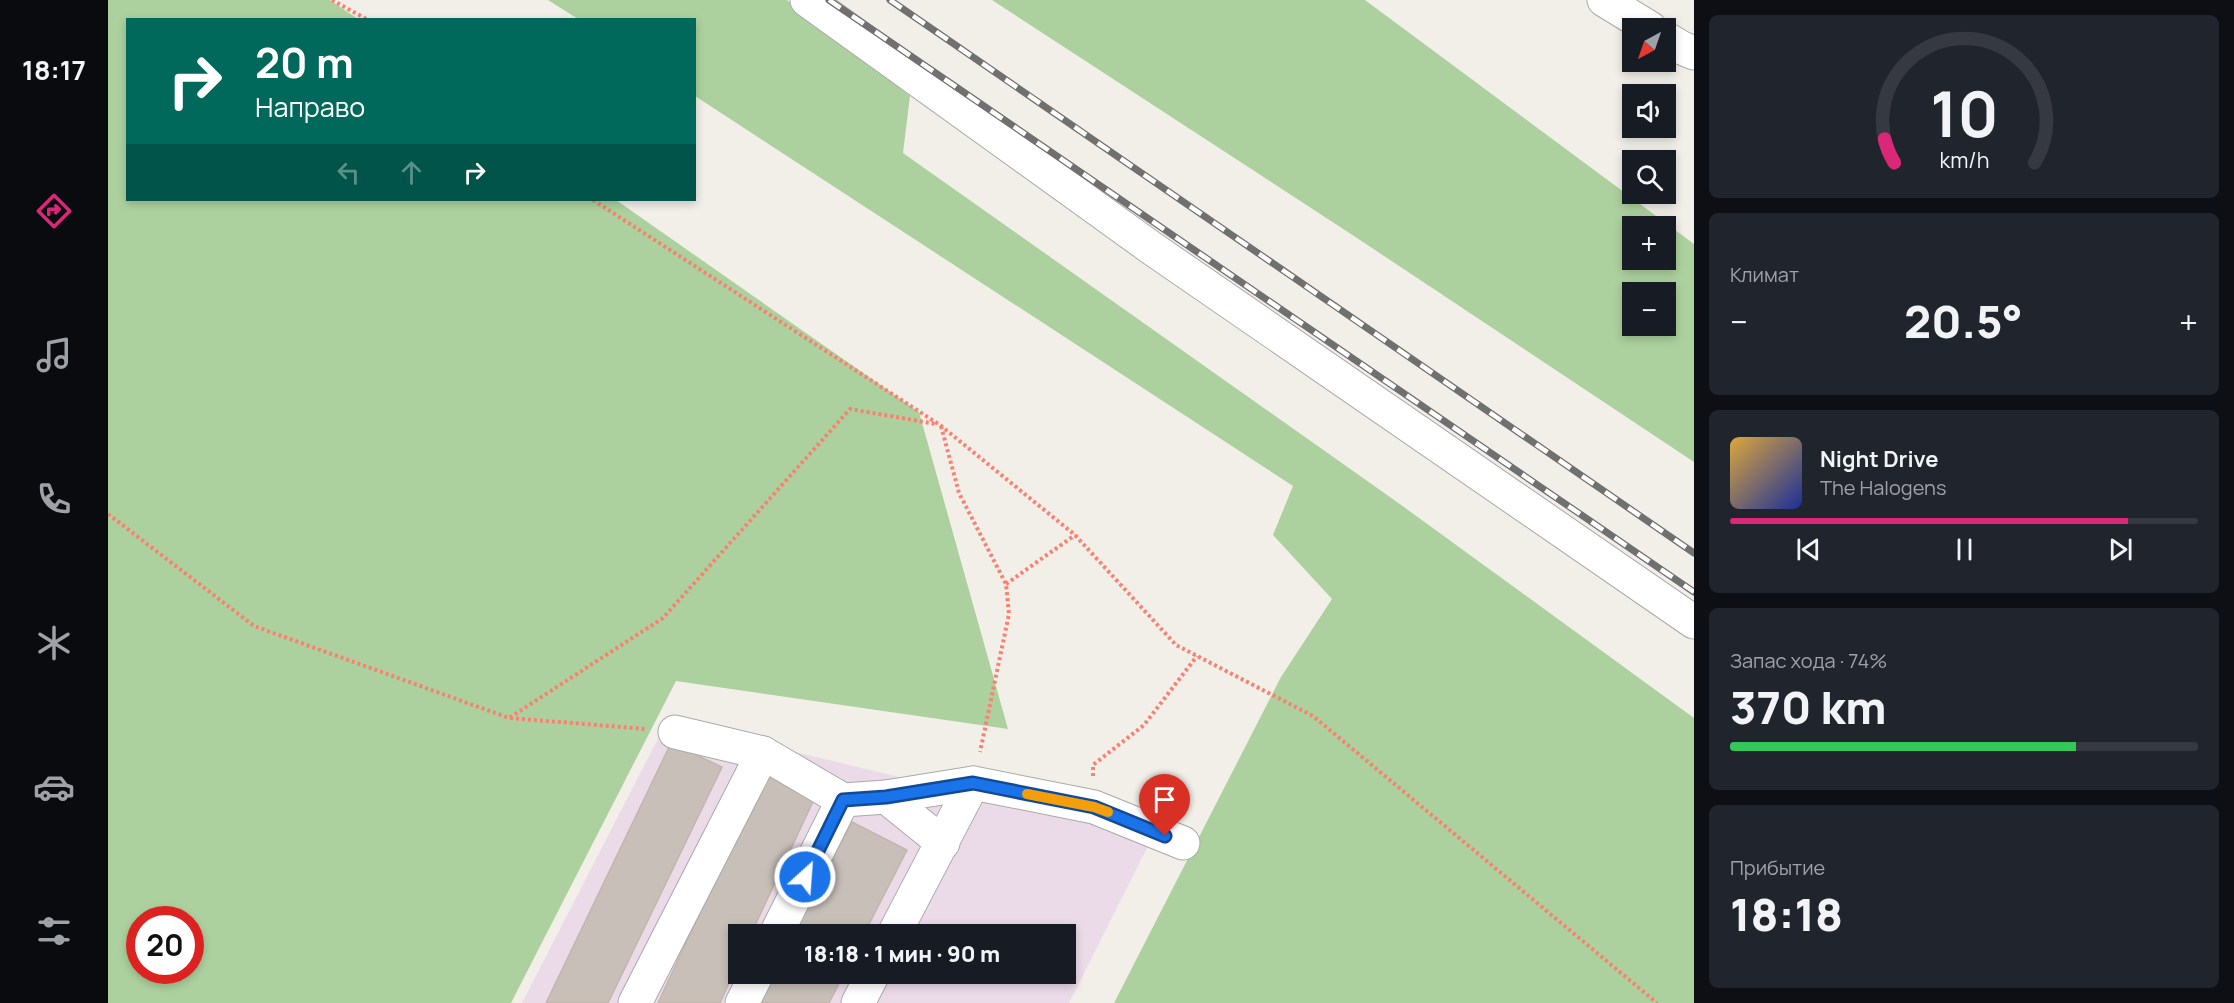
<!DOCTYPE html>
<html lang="ru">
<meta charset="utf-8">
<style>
:root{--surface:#171b24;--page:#20242c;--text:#f1f3f6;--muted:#9ea1a6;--line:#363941;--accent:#db2777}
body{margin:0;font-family:Manrope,sans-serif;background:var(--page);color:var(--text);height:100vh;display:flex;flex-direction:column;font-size:22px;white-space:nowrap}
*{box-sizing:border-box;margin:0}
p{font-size:20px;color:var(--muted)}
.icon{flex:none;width:33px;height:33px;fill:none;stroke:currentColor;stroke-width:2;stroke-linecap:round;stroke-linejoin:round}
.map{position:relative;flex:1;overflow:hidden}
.panel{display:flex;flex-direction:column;gap:15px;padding:15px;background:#0d0f14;width:540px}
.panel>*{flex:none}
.banner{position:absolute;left:18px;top:18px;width:570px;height:183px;border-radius:0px;box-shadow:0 3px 9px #0003;background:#00695c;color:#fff;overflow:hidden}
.needle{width:39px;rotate:220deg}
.fabs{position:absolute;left:1514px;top:18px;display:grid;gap:12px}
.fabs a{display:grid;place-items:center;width:54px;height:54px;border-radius:0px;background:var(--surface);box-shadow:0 3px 9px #0003;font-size:30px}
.speed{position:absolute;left:18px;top:906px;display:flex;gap:12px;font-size:30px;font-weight:700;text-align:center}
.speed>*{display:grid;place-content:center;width:78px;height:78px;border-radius:50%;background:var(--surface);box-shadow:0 3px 9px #0003;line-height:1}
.speed .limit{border:9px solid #d22;background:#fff;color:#111}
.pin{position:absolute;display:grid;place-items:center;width:51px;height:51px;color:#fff;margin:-62px -26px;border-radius:50% 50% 50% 0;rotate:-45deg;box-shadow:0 0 6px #0007}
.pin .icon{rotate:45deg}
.me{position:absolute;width:66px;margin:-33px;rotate:26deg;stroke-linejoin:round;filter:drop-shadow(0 0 4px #0008)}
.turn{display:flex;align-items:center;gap:21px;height:126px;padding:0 30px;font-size:27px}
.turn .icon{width:78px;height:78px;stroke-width:2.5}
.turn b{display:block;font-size:42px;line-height:51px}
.lanes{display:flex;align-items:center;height:57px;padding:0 30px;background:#0003;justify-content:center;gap:30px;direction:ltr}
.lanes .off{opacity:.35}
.big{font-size:45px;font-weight:800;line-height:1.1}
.panel .tile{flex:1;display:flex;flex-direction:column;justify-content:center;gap:9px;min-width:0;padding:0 21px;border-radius:9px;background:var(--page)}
.panel .dial{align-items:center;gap:0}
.dial svg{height:156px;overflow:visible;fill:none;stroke:var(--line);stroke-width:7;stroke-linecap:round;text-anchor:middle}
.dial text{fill:var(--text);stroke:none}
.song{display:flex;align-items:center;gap:18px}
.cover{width:72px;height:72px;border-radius:9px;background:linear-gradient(135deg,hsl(40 70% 55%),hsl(230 70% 35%))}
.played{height:6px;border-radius:3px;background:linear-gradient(90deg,var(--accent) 85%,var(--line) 85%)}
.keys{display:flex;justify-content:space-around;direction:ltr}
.heat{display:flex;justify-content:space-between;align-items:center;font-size:33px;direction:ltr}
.charge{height:9px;border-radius:4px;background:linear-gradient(90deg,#34c759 74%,var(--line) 0)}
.trip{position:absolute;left:620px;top:924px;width:348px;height:60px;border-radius:0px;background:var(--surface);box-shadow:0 3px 9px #0003;font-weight:800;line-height:60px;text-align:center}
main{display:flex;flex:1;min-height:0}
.menu{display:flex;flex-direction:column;width:108px;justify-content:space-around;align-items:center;background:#090b0e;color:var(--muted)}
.menu .icon{width:42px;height:42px}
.menu .on{color:var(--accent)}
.menu b{font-size:27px;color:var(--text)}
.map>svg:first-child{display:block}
</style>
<main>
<nav class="menu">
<b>18:17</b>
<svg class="icon on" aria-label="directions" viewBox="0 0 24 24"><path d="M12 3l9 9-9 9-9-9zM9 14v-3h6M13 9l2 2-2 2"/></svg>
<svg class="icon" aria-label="music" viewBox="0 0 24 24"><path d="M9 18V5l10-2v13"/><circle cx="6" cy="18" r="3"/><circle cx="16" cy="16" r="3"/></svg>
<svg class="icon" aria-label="phone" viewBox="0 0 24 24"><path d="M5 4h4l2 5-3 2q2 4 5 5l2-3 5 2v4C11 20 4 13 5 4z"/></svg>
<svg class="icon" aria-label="climate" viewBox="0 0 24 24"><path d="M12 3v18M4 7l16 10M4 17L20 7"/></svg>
<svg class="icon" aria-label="car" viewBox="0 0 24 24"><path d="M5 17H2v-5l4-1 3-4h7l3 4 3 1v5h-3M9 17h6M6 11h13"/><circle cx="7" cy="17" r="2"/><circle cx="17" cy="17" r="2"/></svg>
<svg class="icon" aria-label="filters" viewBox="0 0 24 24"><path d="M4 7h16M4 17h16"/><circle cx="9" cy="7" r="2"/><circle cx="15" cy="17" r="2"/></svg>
</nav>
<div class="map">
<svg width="1586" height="1003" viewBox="0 0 1586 1003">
<rect width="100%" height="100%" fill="#f2efe9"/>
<path fill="#ebdbe8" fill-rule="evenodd" d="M 559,721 L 1044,838 L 961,1003 L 414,1003 ZM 630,934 L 957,934 L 957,974 L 630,974 Z"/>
<g fill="#add19e" fill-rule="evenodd">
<path d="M 0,0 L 222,0 L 250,19 L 20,20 L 20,200 L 508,200 L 811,412 L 900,729 L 568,681 L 403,1003 L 0,1003 ZM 32,920 L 82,920 L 82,970 L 32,970 Z"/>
<polygon points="440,0 679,0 802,96 795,153 1289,502 1586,718 1586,1003 1006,1003 1173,677 1224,599 1165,535 1185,486 587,96 586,20 470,19"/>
<path d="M 884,0 L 1257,0 L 1586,244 L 1586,462 L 1249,238 ZM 1524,226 L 1557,226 L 1557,260 L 1524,260 ZM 1524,292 L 1557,292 L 1557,326 L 1524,326 Z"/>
</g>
<g fill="#c7bfb8" stroke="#c4b6ab" stroke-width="1.5">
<polygon points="563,743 614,767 500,1003 438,1003"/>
<polygon points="657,772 708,795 643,934 630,934 630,963 612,1003 550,1003"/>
<polygon points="744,822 799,850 756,934 686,934"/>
<polygon points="666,974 736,974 721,1003 651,1003"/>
</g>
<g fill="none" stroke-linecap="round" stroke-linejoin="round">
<g stroke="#a9a9a9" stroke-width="35">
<g id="minor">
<polyline points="699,0 1042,247 1586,622"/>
<polyline points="1496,0 1542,28"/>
<polyline points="1557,38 1574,48 1586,53"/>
<polyline points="567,732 655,753 735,800 778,797 835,843"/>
<polyline points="778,797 865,783 986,807 1075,843"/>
<polyline points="668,934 735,800"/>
<polyline points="786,934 865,783"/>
<polyline points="527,1003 655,753"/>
<polyline points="634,1003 649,974"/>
<polyline points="750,1003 765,974"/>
</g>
</g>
<g stroke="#fa8072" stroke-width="4" stroke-dasharray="3 3" stroke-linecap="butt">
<polyline points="224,0 260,20"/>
<polyline points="485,200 832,425 967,535 1068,645 1205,716 1549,1003"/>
<polyline points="833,426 851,493 898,584 901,614 872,752"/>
<polyline points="0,514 146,626 401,718 555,618 742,409 828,424"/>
<polyline points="898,584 967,535"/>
<polyline points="402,718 538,729"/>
<polyline points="985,776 985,765 1036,725 1089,656"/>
</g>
<use href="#minor" stroke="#fff" stroke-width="33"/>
<g stroke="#707070" stroke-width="7">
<g id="rail">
<polyline points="721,0 1586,592"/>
<polyline points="782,0 1586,553"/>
</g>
</g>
<use href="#rail" stroke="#fff" stroke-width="4.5" stroke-dasharray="14" stroke-linecap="butt"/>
</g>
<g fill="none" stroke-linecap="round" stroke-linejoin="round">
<g stroke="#114b97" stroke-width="15">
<polyline id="route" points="697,877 735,800 778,797 865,783 986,807 1057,836"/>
</g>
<use href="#route" stroke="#1a73e8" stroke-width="10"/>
<polyline stroke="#f59e0b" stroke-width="10" points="919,794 986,807 1000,812"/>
</g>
</svg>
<div class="fabs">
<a><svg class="needle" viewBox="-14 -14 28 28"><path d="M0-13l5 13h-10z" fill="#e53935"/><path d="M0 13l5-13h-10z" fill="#9ea1a6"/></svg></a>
<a><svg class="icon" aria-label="sound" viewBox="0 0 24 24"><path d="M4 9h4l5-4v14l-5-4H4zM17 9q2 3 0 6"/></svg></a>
<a><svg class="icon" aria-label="search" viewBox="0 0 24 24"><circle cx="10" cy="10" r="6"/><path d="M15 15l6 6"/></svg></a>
<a>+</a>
<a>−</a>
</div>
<div class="speed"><div class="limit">20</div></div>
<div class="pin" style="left:1057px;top:836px;background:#d93025"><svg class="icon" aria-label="arrive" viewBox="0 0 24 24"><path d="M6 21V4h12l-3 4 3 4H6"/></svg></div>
<svg class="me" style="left:697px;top:877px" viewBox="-20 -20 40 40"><circle r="17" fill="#1a73e8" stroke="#fff" stroke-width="3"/><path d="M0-11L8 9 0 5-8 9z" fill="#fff"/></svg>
<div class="trip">18:18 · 1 мин · 90 m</div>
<div class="banner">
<div class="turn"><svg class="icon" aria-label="right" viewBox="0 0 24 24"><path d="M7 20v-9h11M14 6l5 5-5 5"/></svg><div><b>20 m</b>Направо</div></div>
<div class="lanes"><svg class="icon off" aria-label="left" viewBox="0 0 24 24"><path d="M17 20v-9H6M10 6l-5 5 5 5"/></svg><svg class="icon off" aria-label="ahead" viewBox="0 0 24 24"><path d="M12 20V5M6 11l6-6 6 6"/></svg><svg class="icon" aria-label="right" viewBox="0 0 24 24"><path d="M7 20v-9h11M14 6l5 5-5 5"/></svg></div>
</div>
</div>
<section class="panel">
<div class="tile dial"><svg viewBox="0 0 100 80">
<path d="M14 69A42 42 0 1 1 86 69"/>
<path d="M14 69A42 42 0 0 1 9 57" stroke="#db2777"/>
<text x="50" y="56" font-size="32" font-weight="700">10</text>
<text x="50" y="72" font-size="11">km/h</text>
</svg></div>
<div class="tile"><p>Климат</p>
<div class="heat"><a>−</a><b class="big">20.5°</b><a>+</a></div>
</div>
<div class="tile">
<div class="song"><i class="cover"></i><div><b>Night Drive</b><p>The Halogens</p></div></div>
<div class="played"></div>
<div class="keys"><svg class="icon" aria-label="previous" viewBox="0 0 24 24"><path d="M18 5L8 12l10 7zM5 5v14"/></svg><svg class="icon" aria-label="pause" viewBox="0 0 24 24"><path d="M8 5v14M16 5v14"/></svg><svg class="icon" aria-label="next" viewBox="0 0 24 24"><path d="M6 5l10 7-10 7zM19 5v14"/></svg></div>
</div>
<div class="tile"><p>Запас хода · 74%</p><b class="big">370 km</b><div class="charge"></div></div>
<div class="tile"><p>Прибытие</p><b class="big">18:18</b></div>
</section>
</main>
